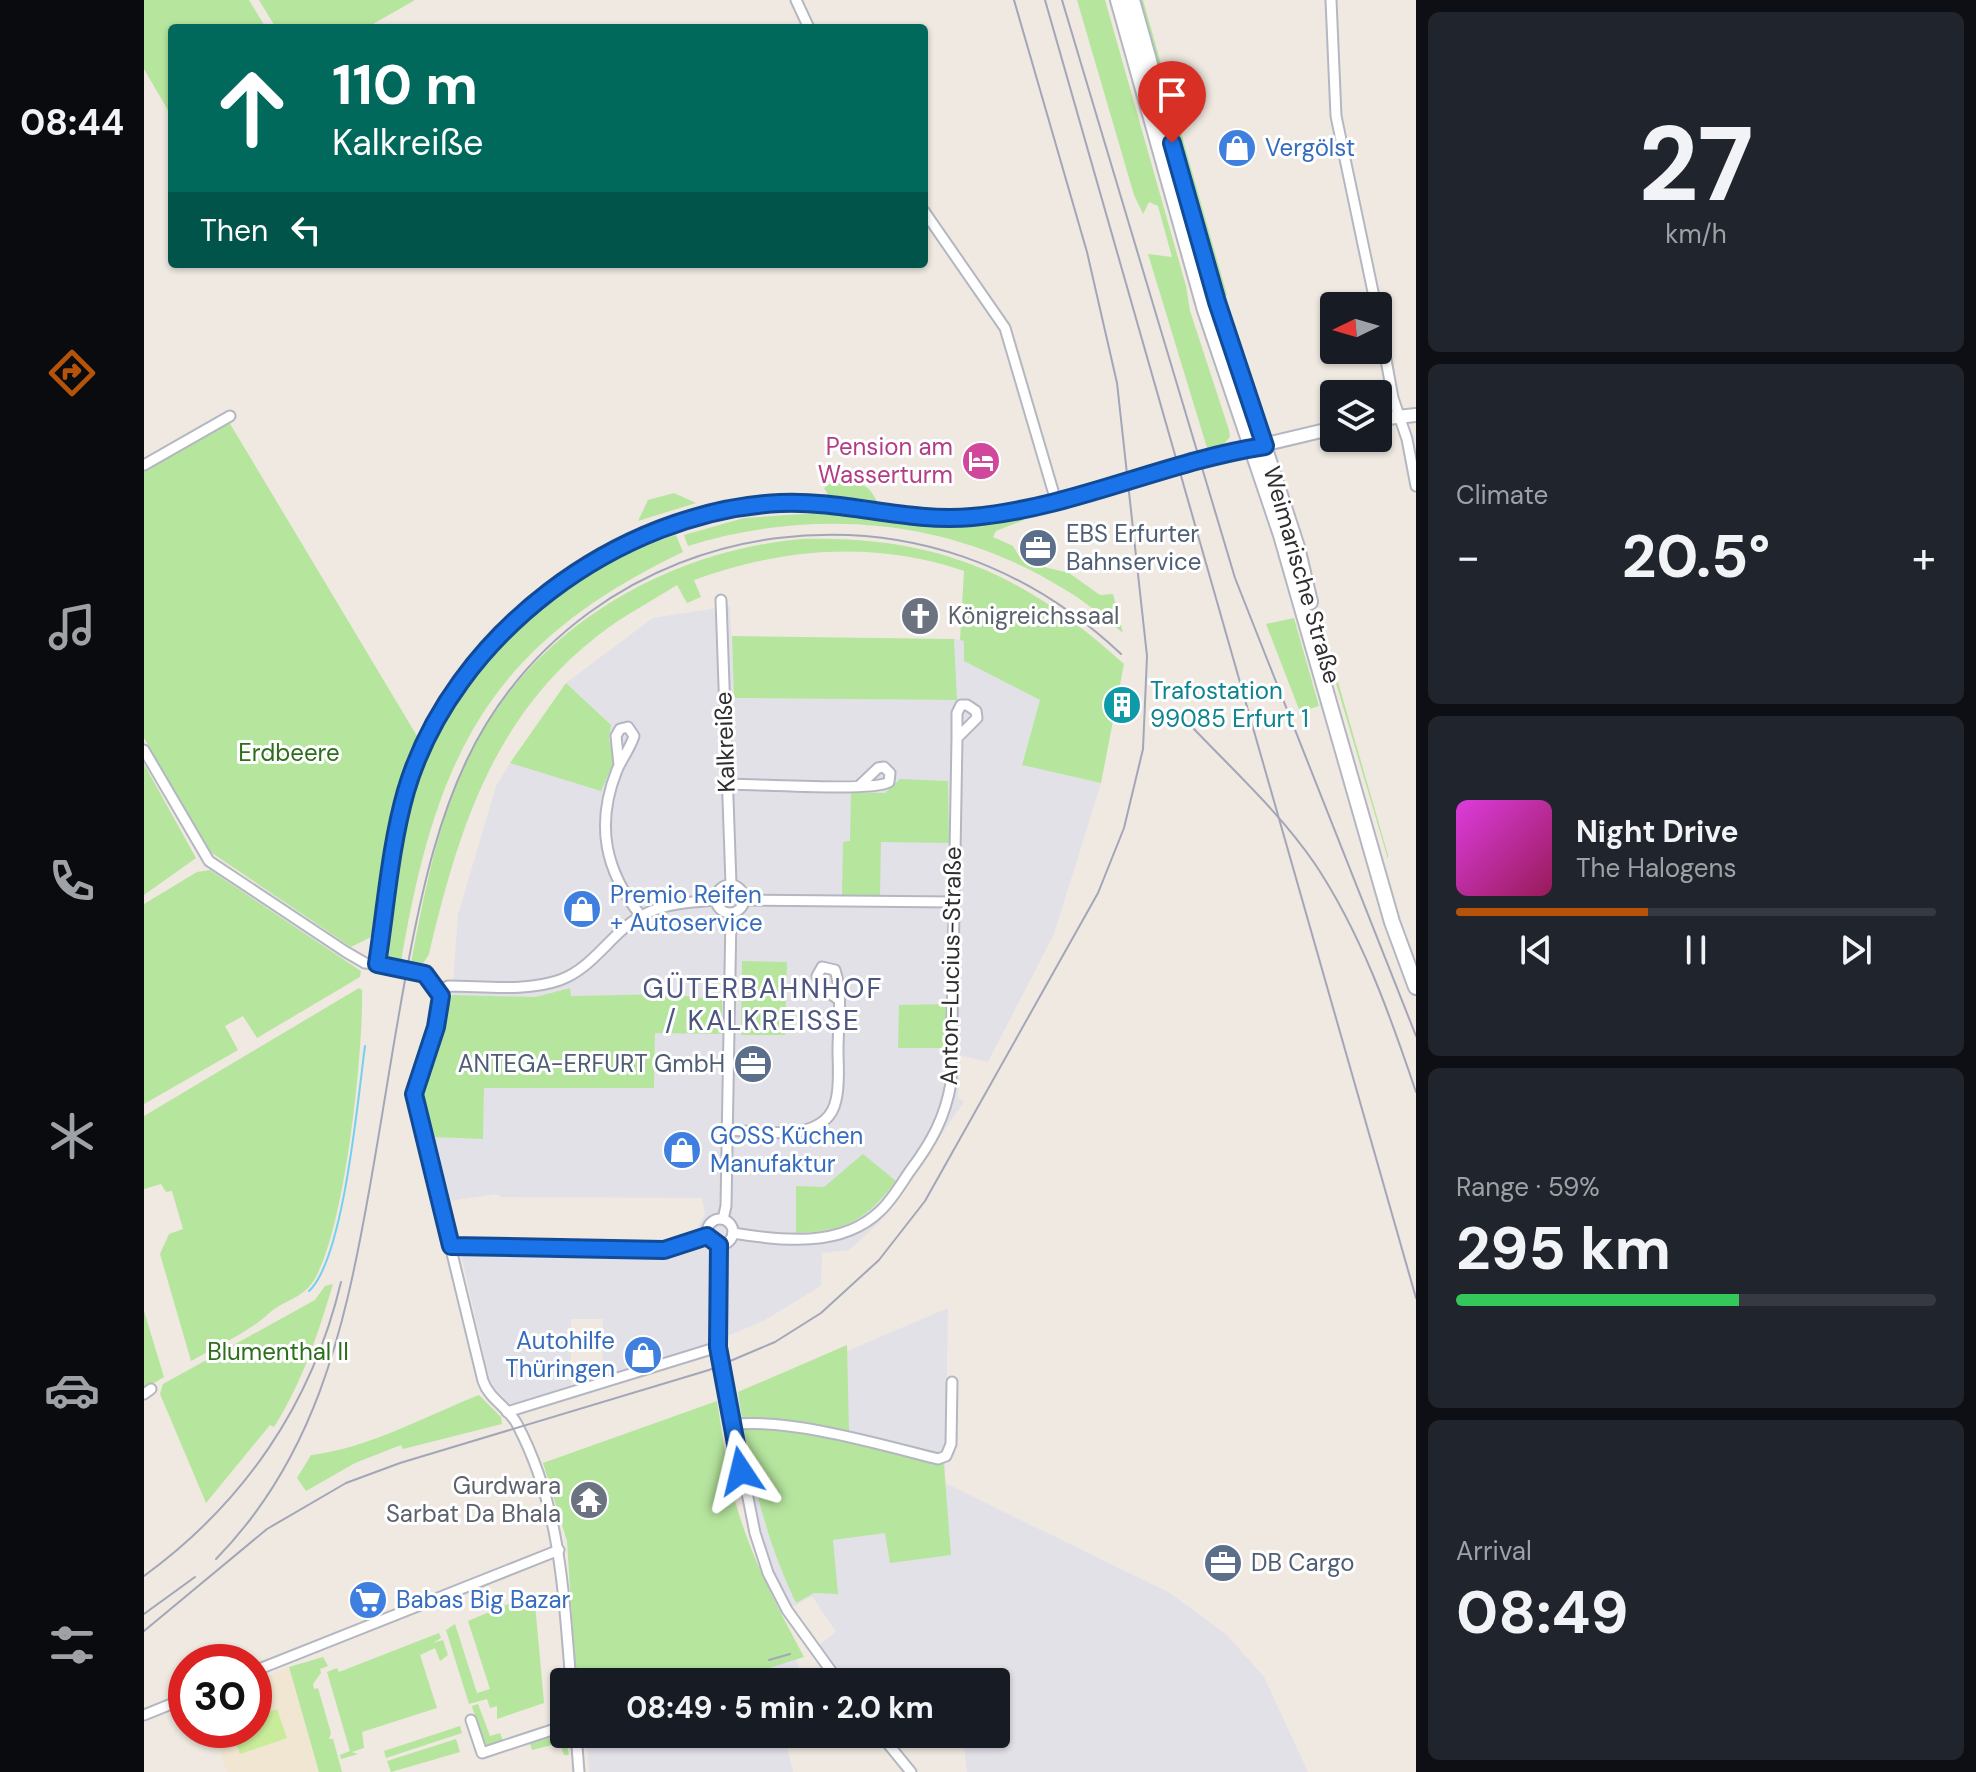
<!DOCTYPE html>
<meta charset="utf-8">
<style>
:root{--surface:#171b24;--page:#20242c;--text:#f1f3f6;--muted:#9ea1a6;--line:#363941;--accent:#b45309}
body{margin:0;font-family:"DM Sans",sans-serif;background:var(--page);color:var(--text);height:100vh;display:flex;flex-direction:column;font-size:30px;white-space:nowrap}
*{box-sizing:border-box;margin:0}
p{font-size:26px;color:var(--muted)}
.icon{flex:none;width:44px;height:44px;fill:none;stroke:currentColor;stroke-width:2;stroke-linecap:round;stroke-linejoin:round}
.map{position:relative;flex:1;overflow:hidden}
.side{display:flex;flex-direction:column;gap:12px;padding:12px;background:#0d0f14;width:560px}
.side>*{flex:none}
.hud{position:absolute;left:24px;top:24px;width:760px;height:244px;border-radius:8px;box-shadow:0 2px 6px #0004;background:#00695c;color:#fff;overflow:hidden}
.needle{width:52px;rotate:265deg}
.fabs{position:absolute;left:1176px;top:292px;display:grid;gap:16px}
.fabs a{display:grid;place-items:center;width:72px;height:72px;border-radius:8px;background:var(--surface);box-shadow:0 2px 6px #0004;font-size:40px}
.speed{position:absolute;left:24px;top:1644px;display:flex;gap:16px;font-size:40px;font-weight:700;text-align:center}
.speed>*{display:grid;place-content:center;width:104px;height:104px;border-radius:50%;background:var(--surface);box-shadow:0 2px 6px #0004;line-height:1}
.speed .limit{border:12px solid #d22;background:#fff;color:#111}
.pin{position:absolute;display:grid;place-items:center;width:68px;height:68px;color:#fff;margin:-82px -34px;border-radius:50% 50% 50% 0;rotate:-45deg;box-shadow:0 0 8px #0007}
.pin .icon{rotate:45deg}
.me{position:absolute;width:88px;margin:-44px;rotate:350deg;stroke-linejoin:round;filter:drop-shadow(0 0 6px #0008)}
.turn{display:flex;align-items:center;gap:28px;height:168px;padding:0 32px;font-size:36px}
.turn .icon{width:104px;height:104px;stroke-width:2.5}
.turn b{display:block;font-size:56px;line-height:68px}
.then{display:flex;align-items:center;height:76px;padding:0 32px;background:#0003;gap:16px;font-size:30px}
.big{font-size:60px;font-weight:700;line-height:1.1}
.side .widget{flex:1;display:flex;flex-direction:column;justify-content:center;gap:12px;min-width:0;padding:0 28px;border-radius:12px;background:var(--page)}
.side .dial{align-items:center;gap:0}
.dial b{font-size:104px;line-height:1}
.song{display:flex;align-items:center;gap:24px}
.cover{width:96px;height:96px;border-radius:12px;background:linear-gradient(135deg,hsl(300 70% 55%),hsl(330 70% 35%))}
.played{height:8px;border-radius:4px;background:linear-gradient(90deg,var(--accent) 40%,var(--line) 40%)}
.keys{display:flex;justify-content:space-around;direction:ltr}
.heat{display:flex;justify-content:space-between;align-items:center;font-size:44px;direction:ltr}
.charge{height:12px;border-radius:6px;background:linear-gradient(90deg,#34c759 59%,var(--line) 0)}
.trip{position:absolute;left:406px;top:1668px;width:460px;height:80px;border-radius:8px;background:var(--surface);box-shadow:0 2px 6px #0004;font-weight:700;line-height:80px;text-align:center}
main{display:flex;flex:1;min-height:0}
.menu{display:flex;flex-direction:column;width:144px;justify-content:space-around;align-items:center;background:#090b0e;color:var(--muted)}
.menu .icon{width:56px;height:56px}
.menu .selected{color:var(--accent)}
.menu b{font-size:36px;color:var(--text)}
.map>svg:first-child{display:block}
</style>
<main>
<nav class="menu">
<b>08:44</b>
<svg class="icon selected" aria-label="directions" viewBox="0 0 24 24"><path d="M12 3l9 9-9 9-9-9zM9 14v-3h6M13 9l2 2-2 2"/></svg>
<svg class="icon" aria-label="music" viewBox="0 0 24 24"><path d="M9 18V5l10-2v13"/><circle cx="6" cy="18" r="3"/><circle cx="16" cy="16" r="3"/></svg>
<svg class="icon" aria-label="phone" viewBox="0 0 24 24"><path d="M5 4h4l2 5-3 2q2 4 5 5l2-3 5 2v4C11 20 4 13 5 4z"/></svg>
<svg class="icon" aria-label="climate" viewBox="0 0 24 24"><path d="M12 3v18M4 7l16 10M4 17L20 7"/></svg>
<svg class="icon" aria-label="car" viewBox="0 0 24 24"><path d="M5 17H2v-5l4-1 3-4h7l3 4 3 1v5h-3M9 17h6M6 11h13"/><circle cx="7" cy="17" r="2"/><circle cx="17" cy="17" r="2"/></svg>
<svg class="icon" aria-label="filters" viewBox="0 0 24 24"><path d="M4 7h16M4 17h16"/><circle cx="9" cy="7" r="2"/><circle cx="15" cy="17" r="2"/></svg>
</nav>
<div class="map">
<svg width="1272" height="1772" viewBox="0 0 1272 1772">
<rect width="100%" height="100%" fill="#efe9e1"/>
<g fill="#e3e1e8">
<polygon points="586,606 591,698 812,700 810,639 820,640 820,661 896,700 878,764 957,783 910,934 844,1062 815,1055 814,1098 820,1102 734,1224 705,1250 678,1253 677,1286 619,1321 567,1343 458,1378 459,1319 427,1319 427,1388 375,1404 365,1403 347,1385 316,1250 506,1255 507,1245 548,1237 561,1214 558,1198 357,1197 352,1194 305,1201 287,1137 339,1139 340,1088 510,1087 511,1033 523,994 426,996 426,988 391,997 308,995 314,915 352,786 366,763 457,790 470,762 465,739 467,725 422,683 509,618"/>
<polygon points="804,1308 801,1483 1026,1593 1083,1635 1120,1677 1164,1772 823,1772 819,1739 753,1747 743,1734 852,1734 852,1682 701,1682 672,1647 692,1632 668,1596 647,1608 628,1571 605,1493 588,1400"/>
<polygon points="652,1658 655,1668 627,1677 628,1682 580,1682"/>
<polygon points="442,1734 640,1734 649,1772 445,1772"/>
</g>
<polygon fill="#f0e6d1" points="145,1667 175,1772 83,1772 69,1730 110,1730 110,1682"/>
<g fill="#b6e59e">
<polygon points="0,0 105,0 122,28 28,28 28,117 0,69"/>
<polygon points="115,0 271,0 222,28 132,28"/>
<polygon points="933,0 961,0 1042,286 1046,311 1085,430 1086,437 1078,446 1064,451 1004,254 1028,257 1014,206 1005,202 999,214 990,195"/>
<polygon points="992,0 999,0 1031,113 1027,114"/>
<polygon points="1034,122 1083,295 1076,297 1029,123"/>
<polygon points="85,422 276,741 258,789 229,936 207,947 65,851 0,738 0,472"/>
<path d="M 695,478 C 714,481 725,484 733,502 L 685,496 L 680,488 Z"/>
<polygon points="530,493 552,503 494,521 504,500"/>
<path d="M 673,513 L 812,528 L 879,517 L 880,520 L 852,531 L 849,537 L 869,546 L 875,556 L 892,565 L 925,573 L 956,595 L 969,594 L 979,633 C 960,618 941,601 920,589 C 806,518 671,507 544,546 L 540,535 L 600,518 Z"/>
<path d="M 532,535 L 539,552 C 344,645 292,756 257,962 L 246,961 C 237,946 249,895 252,877 C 259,835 267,793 283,753 C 324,649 426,567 532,535 Z"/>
<path d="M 657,539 C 794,535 882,575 980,664 L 957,783 L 878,765 L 896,700 L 820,661 L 820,641 L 816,640 L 820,571 C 731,540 637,548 550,580 L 557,597 L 543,603 L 533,585 C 506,602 477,617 452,637 C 348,719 314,832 285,954 L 278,965 L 267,963 C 280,896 292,828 321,765 C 381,633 517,552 657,539 Z"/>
<polygon points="1150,618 1175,706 1156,712 1122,624"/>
<polygon points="588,636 810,639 813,700 590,698"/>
<polygon points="1194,682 1244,855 1244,859 1192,683"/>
<polygon points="422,683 467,725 465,739 470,762 457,791 366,763"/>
<polygon points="0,764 52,858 0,895"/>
<polygon points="756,779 804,781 805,843 737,842 736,896 698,895 699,842 706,841 707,792 741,793"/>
<polygon points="66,870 217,971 216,977 113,1038 99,1016 81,1026 94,1050 0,1104 0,904 53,872"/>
<polygon points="598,961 643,962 641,1035 597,1035"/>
<path d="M 215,988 L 218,990 C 220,1044 200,1251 164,1288 C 153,1299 136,1303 124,1314 C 105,1332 72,1347 47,1361 L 16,1254 L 25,1234 L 39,1229 L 28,1191 L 22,1192 L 17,1184 L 0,1189 L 0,1116 Z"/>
<polygon points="426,988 427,996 523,994 578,1000 578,1034 511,1033 510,1088 340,1088 339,1139 287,1137 278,1085 308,995 391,997"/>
<polygon points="803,1004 802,1048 754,1048 755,1005"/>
<path d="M 719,1154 L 752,1181 C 722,1220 703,1231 652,1233 L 652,1186 L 680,1187 Z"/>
<path d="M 189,1284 C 174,1334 158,1383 130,1427 L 126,1425 L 62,1503 L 16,1394 L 19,1384 L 171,1300 L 181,1286 Z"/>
<polygon points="0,1311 20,1377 0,1389"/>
<path d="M 703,1345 L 705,1432 L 799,1453 L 807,1555 L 746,1563 L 741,1533 L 689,1540 L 694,1594 L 670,1593 L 652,1603 C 619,1534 605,1467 594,1392 Z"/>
<path d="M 335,1395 L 357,1417 L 358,1424 L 259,1449 L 257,1445 L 211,1463 L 162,1491 L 153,1478 L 167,1455 C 225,1448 282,1416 335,1395 Z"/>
<path d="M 573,1401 C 577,1425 580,1450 585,1474 C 597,1539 629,1599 660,1657 L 580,1682 L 432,1682 L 423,1541 L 399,1463 Z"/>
<polygon points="390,1593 400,1703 353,1719 353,1706 346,1708 343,1699 325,1704 302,1630 311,1624 333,1693 346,1689 324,1621"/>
<polygon points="295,1633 297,1638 289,1643 299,1640 304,1655 296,1661 291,1648 276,1655 293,1708 218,1732 220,1748 208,1752 214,1754 197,1759 196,1755 206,1751 183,1672 193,1668 195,1672"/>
<polygon points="179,1657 184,1666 176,1669 177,1673 169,1684 170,1689 174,1688 187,1733 185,1739 189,1739 198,1772 175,1772 145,1667"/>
<polygon points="334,1704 346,1736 356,1733 359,1741 342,1745 338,1741 328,1706"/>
<polygon points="316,1726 318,1733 242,1758 240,1751"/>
<polygon points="420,1730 425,1755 420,1755 416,1743 388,1750 385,1741"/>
<polygon points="312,1739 316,1752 247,1772 243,1761"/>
</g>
<polygon fill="#c9ec9a" points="133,1709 143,1738 96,1754 88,1730 110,1730 110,1717"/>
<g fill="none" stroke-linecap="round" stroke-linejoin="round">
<path stroke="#75cff0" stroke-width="2" d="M 165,1291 C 200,1259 214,1097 221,1046"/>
<g stroke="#b4b7c1" stroke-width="13">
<g id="minor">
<polyline points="652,0 665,28"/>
<polyline points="1187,0 1192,116 1232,306"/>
<polyline points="780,211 861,328 912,501"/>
<polyline points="1234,316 1249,398 1263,439 1272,486"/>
<polyline points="0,465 86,416"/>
<polyline points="577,600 587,884"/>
<polyline points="0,750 65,861 202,952 221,963 235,964"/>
<path d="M 475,765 L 472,736 L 476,729 L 484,727 L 490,736 C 486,749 478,758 473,770 C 451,825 461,871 497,916"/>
<path d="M 583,784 C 609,784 731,792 745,782 L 746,773 L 740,767 L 734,768 L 715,786"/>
<circle cx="586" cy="899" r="14"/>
<polyline points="601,900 810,902"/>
<path d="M 233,964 C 242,906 246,846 263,791 C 310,632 469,516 633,503 C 700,498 765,524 832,517 C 927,507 1014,466 1107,448"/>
<path d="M 275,971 C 326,990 266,1067 272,1105 L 339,1381 C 345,1399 364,1407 373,1424 C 417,1508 419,1590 427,1682"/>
<path d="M 295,990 L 304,986 C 340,986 382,992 416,980 C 451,967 467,932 499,915 C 522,903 547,902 572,900"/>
<path d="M 583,1130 C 617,1131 683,1145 692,1100 C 696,1084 694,1066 694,1050 C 694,1025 699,994 691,970 L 678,967 L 673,976 L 679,989 L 694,999"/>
<circle cx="576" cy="1232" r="13"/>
<polyline points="579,1219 582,1206 587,914"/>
<path d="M 589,1233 C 637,1241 698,1248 736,1211 C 748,1200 757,1184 766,1171 C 787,1143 801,1118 807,1083 L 813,738 L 833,718 L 832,711 L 823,705 L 817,705 L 813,713 L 813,738"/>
<polyline points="575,1245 574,1347 611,1533 624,1573 643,1610 695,1682"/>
<polyline points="307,1246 520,1250 563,1236"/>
<polyline points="0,1394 7,1389"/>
<polyline points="363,1412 574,1347"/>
<path d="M 588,1425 C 643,1417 738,1445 794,1459 L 802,1456 L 807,1444 L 808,1382"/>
<polyline points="110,1671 415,1550"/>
<polyline points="0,1715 42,1698"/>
<polyline points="327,1720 338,1753 420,1726"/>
<polyline points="432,1734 435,1772"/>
<polyline points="736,1734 767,1772"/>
</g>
</g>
<g stroke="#b4b7c1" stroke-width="16">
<g id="tertiary">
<polyline points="1234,419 1272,415"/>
<polyline points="1110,447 1190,428"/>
</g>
</g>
<g stroke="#b4b7c1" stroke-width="18">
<g id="secondary">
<polyline points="974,0 1061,310 1137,535 1248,922 1272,987"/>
<polyline points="988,0 1073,302 1153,547 1166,602"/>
</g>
</g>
<use href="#minor" stroke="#fff" stroke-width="9"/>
<use href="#tertiary" stroke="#fff" stroke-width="12"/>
<use href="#secondary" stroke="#fff" stroke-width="14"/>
<polyline stroke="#a3a6b8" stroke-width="2" points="625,1660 646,1654"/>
<g stroke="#a3a6b8" stroke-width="2">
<polyline points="901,0 1272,1298"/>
<polyline points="918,0 1091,578 1272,1036"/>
<path d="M 1049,728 C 1091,772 1137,814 1171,864 C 1217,933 1246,1015 1272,1092"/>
<path d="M 72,1559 C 171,1458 200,1331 224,1197 C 239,1114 251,1030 267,948 C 294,811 328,698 446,612 C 501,572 567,546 634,538 C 765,522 882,565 977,654"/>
<path d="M 0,1576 C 100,1503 168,1404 197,1282"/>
<polyline points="0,1614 51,1577"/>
<polyline points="0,1631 123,1529 202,1483 256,1463 565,1370 631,1342 677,1313 735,1260 781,1201 954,893 980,828 999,749 1003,656 973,383 943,252 870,0"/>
</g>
<g stroke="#b4b7c1" stroke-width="13" stroke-linecap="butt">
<polyline id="minor-bridge" points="245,966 275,971"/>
</g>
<use href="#minor-bridge" stroke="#fff" stroke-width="9"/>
</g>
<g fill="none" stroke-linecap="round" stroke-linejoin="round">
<g stroke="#114b97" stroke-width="20">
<path id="route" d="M 597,1471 L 574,1347 L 575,1245 L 563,1236 L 520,1250 L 307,1246 L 270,1094 L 292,1027 L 297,996 L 281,974 L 233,964 C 242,907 246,847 262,791 C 308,635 474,511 636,503 C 701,500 764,523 828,517 C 929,508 1022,461 1121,446 L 1073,302 L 1028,143"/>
</g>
<use href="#route" stroke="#1a73e8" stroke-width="14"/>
</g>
<defs>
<g id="shop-disc" transform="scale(2)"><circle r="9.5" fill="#3f7fe0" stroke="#fff"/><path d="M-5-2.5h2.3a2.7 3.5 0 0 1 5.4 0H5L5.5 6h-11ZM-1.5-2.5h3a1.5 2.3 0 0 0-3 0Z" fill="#fff"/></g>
<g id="hotel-disc" transform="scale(2)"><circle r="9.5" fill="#d1479c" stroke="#fff"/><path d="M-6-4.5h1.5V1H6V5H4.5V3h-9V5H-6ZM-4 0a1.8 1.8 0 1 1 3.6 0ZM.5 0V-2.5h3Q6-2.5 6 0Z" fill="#fff"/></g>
<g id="office-disc" transform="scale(2)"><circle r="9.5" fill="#5c6f8a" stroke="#fff"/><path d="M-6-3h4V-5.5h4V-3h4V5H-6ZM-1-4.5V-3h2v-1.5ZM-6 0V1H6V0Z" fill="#fff"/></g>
<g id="church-disc" transform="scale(2)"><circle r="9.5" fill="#6b7280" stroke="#fff"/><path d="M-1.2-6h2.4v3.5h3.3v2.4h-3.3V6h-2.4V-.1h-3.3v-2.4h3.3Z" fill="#fff"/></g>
<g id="building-disc" transform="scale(2)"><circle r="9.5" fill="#0f9aa8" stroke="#fff"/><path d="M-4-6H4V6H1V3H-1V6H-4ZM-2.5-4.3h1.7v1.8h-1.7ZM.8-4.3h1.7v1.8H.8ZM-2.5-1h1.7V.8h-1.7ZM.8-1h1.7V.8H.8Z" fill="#fff"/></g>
<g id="temple-disc" transform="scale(2)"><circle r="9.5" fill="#6b7280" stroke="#fff"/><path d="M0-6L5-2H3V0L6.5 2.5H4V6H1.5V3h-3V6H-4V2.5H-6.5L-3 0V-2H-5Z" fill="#fff"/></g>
<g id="supermarket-disc" transform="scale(2)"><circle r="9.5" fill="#3f7fe0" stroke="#fff"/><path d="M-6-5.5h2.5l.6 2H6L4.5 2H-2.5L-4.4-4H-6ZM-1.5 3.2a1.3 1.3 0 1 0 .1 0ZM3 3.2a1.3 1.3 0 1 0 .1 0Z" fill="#fff"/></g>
</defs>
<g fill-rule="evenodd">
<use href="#shop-disc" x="1093" y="148"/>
<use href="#hotel-disc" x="837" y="461"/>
<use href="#office-disc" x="894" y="548"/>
<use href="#church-disc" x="776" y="616"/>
<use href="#building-disc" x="978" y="705"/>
<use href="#shop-disc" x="438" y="909"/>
<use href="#office-disc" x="609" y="1064"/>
<use href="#shop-disc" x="538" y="1150"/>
<use href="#shop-disc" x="499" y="1355"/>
<use href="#temple-disc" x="445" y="1500"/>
<use href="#office-disc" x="1079" y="1563"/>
<use href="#supermarket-disc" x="224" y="1600"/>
</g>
<g text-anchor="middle" stroke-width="6" stroke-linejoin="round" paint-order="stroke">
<g font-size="24" fill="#366cbe" stroke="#fff" text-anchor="start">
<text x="1121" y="156">Vergölst</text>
<text x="466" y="903">Premio Reifen<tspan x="466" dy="28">+ Autoservice</tspan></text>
<text x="566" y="1144">GOSS Küchen<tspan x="566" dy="28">Manufaktur</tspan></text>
<text x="471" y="1349" text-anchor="end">Autohilfe<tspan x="471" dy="28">Thüringen</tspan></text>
<text x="252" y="1608">Babas Big Bazar</text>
</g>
<g font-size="24" fill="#b23c85" stroke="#fff" text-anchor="end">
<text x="809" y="455">Pension am<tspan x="809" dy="28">Wasserturm</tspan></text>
</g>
<g font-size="24" fill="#4e5e75" stroke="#fff" text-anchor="start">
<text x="922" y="542">EBS Erfurter<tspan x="922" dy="28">Bahnservice</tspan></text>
<text x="581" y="1072" text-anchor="end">ANTEGA-ERFURT GmbH</text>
<text x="1107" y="1571">DB Cargo</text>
</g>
<g font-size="24" fill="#2e2e2e" stroke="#fff">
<text transform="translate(1158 575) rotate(74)" y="8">Weimarische Straße</text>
<text transform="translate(581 742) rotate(-92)" y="8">Kalkreiße</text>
<text transform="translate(807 966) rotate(-89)" y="8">Anton-Lucius-Straße</text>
</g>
<g font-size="24" fill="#5b616d" stroke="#fff" text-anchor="start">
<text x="804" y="624">Königreichssaal</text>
<text x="417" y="1494" text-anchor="end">Gurdwara<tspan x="417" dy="28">Sarbat Da Bhala</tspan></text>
</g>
<g font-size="24" fill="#0d838f" stroke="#fff" text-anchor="start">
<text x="1006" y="699">Trafostation<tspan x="1006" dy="28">99085 Erfurt 1</tspan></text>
</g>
<g font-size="24" fill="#2c6e1b" stroke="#fff">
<text x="145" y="761">Erdbeere</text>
<text x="134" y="1360">Blumenthal II</text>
</g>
<g font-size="28" letter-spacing="2" fill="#4d5680" stroke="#fff">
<text x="619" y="998">GÜTERBAHNHOF<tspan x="619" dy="32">/ KALKREISSE</tspan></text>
</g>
</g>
</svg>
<div class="fabs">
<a><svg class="needle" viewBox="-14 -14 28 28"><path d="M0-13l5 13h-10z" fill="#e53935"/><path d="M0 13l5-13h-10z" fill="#9ea1a6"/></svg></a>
<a><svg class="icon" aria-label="layers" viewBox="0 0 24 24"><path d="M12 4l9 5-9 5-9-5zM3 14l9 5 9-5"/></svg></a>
</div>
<div class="speed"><div class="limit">30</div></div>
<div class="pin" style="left:1028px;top:143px;background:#d93025"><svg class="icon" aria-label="arrive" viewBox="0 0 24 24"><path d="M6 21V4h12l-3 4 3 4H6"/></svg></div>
<svg class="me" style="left:597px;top:1471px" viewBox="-20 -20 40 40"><path d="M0-17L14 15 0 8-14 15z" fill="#1a73e8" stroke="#fff" stroke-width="4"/></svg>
<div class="trip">08:49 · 5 min · 2.0 km</div>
<div class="hud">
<div class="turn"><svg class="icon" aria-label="ahead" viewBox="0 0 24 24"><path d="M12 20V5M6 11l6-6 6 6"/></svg><div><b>110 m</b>Kalkreiße</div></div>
<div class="then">Then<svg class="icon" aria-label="left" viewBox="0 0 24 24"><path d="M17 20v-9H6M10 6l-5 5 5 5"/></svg></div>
</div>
</div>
<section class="side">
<div class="widget dial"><b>27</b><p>km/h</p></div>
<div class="widget"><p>Climate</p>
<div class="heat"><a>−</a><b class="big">20.5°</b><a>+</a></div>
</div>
<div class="widget">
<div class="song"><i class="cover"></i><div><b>Night Drive</b><p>The Halogens</p></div></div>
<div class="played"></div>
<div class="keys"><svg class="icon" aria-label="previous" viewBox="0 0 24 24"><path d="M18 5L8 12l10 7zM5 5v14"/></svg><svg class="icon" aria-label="pause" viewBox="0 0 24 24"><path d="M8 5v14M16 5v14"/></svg><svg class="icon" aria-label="next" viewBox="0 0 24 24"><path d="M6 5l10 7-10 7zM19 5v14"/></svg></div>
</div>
<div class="widget"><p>Range · 59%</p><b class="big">295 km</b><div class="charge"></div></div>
<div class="widget"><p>Arrival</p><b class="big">08:49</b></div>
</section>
</main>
